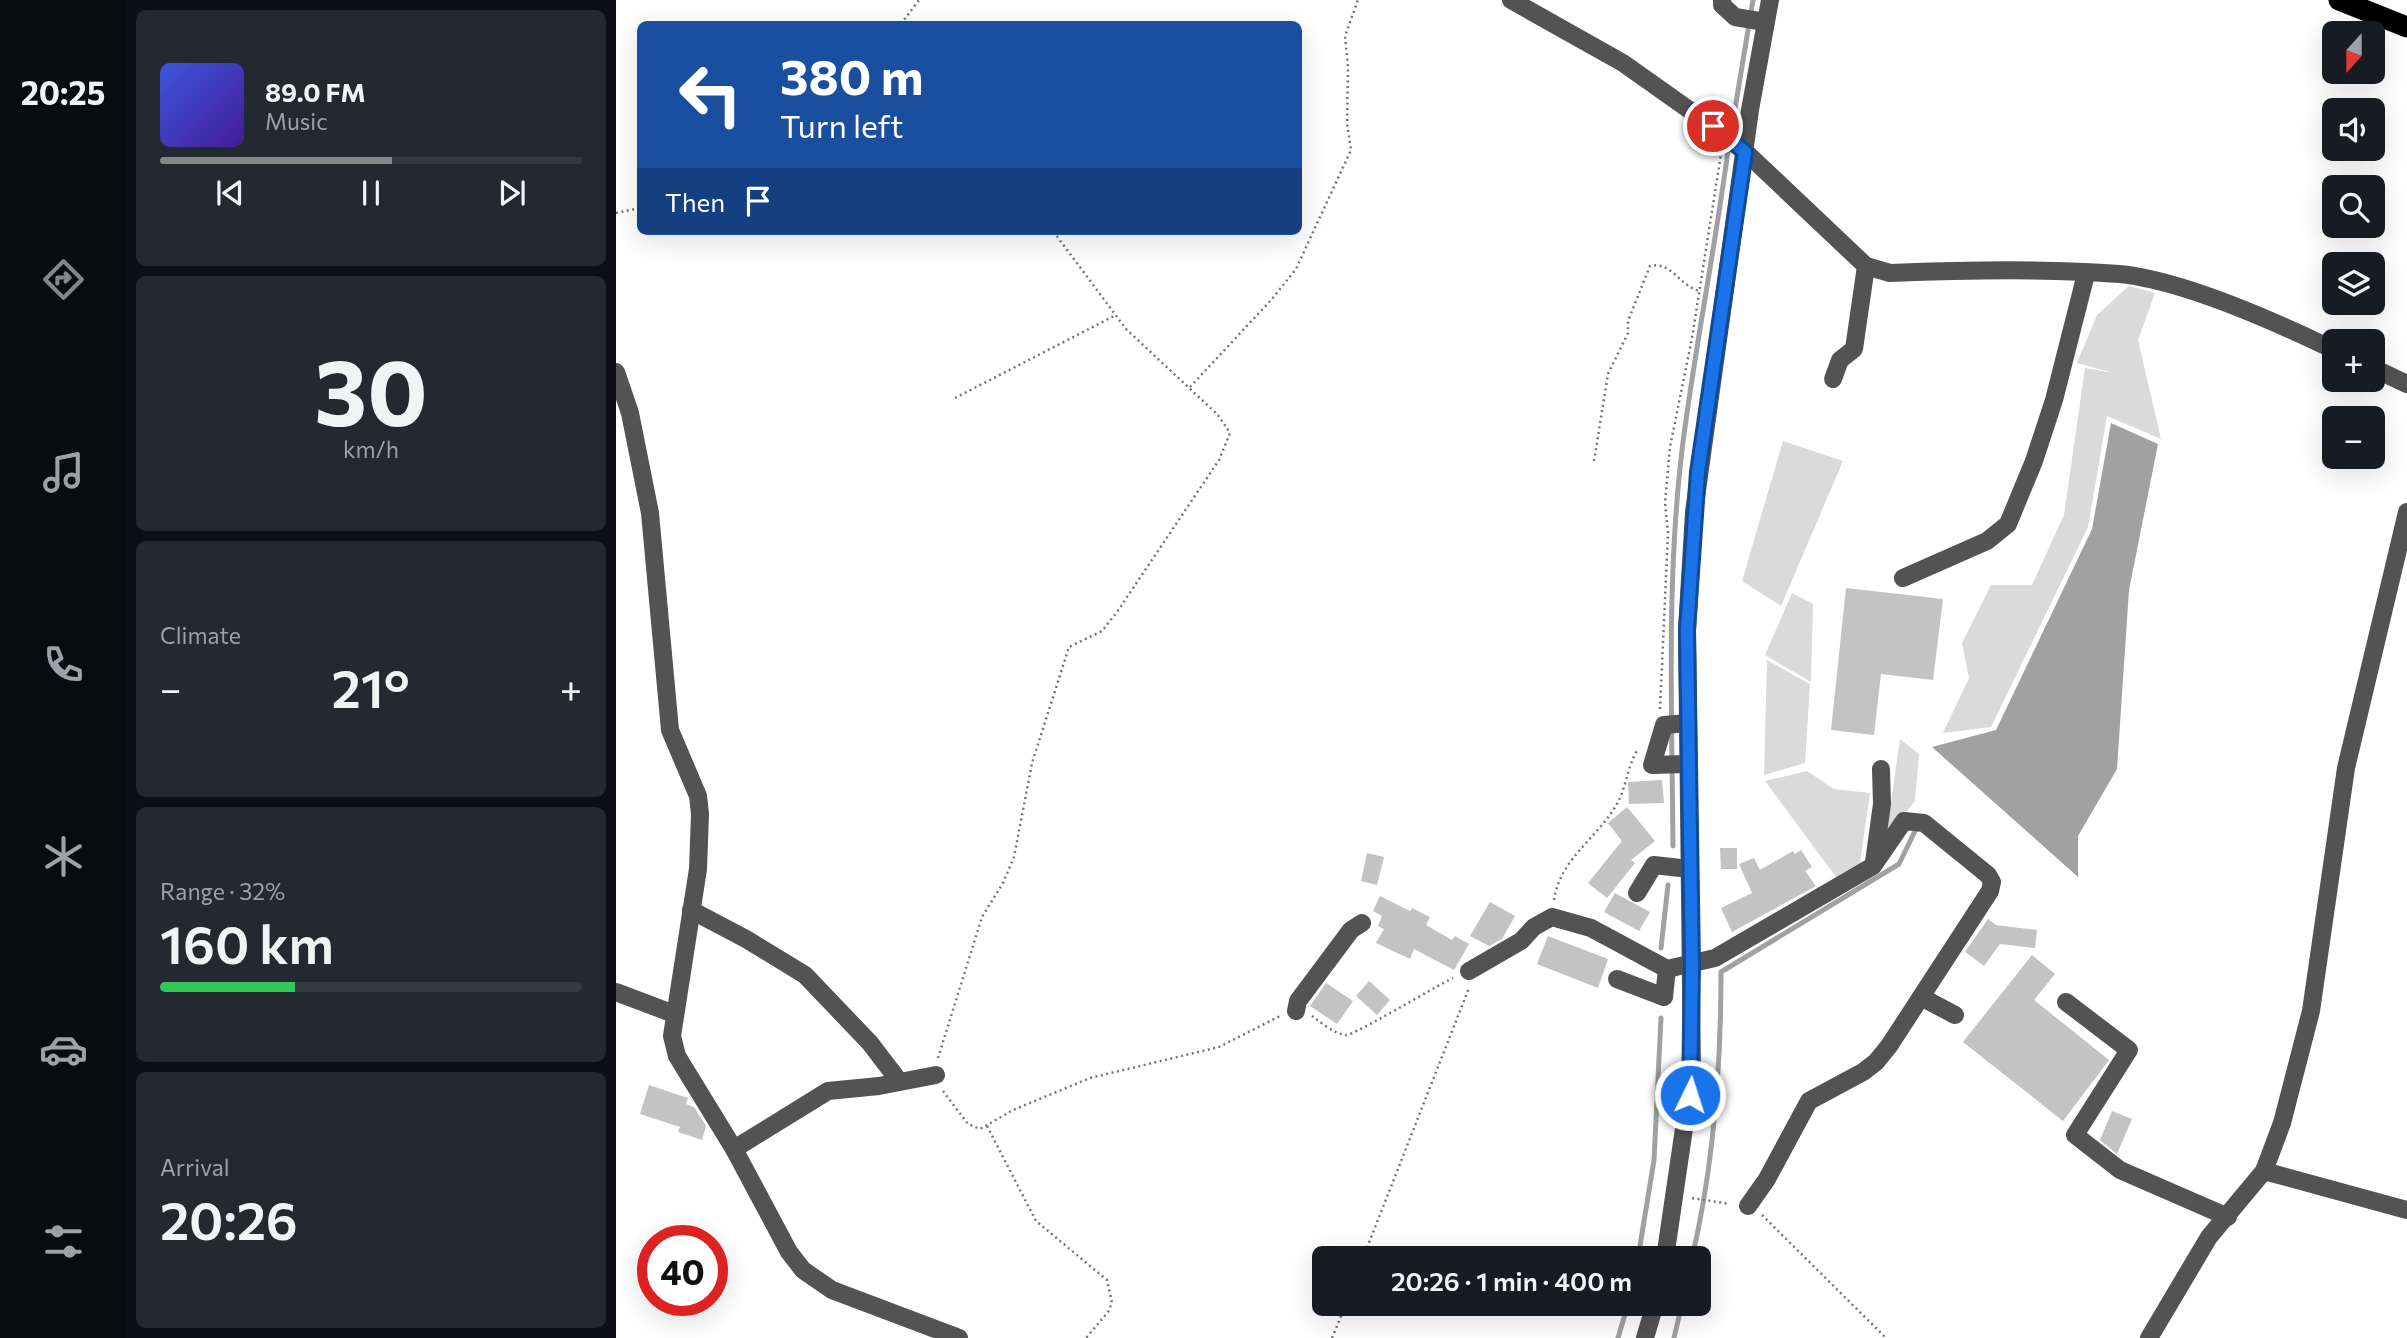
<!DOCTYPE html>
<meta charset="utf-8">
<style>
:root{--surface:#171b24;--page:#242831;--text:#f1f3f6;--muted:#9ea1a6;--line:#363941;--accent:#858687}
body{margin:0;font-family:Commissioner,sans-serif;background:var(--page);color:var(--text);height:100vh;display:flex;flex-direction:column;font-size:26px;white-space:nowrap}
*{box-sizing:border-box;margin:0}
p{font-size:23px;color:var(--muted)}
.icon{flex:none;width:38px;height:38px;fill:none;stroke:currentColor;stroke-width:2;stroke-linecap:round;stroke-linejoin:round}
.map{position:relative;flex:1;overflow:hidden}
.sheet{display:flex;flex-direction:column;gap:10px;padding:10px;background:#0d0f14;width:490px}
.sheet>*{flex:none}
.top-card{position:absolute;left:21px;top:21px;width:665px;height:214px;border-radius:10px;box-shadow:0 7px 28px #0002;background:#1a4fa0;color:#fff;overflow:hidden}
.needle{width:46px;rotate:201deg}
.fabs{position:absolute;left:1706px;top:21px;display:grid;gap:14px}
.fabs a{display:grid;place-items:center;width:63px;height:63px;border-radius:10px;background:var(--surface);box-shadow:0 7px 28px #0002;font-size:35px}
.speed{position:absolute;left:21px;top:1225px;display:flex;gap:14px;font-size:35px;font-weight:700;text-align:center}
.speed>*{display:grid;place-content:center;width:91px;height:91px;border-radius:50%;background:var(--surface);box-shadow:0 7px 28px #0002;line-height:1}
.speed .limit{border:10px solid #d22;background:#fff;color:#111}
.pin{position:absolute;display:grid;place-items:center;width:60px;height:60px;color:#fff;margin:-30px;border:4px solid #fff;border-radius:50%;box-shadow:0 2px 7px #0007}
.me{position:absolute;width:77px;margin:-38px;rotate:4deg;stroke-linejoin:round;filter:drop-shadow(0 0 5px #0008)}
.turn{display:flex;align-items:center;gap:24px;height:147px;padding:0 28px;font-size:32px}
.turn .icon{width:91px;height:91px;stroke-width:2.5}
.turn b{display:block;font-size:49px;line-height:60px}
.then{display:flex;align-items:center;height:66px;padding:0 28px;background:#0003;gap:14px;font-size:26px}
.big{font-size:52px;font-weight:600;line-height:1.1}
.sheet .card{flex:1;display:flex;flex-direction:column;justify-content:center;gap:10px;min-width:0;padding:0 24px;border-radius:10px;background:var(--page)}
.sheet .dial{align-items:center;gap:0}
.dial b{font-size:91px;line-height:1}
.song{display:flex;align-items:center;gap:21px}
.cover{width:84px;height:84px;border-radius:10px;background:linear-gradient(135deg,hsl(230 70% 55%),hsl(260 70% 35%))}
.played{height:7px;border-radius:4px;background:linear-gradient(90deg,var(--accent) 55%,var(--line) 55%)}
.keys{display:flex;justify-content:space-around;direction:ltr}
.heat{display:flex;justify-content:space-between;align-items:center;font-size:38px;direction:ltr}
.charge{height:10px;border-radius:5px;background:linear-gradient(90deg,#34c759 32%,var(--line) 0)}
.trip{position:absolute;left:696px;top:1246px;width:399px;height:70px;border-radius:10px;background:var(--surface);box-shadow:0 7px 28px #0002;font-weight:600;line-height:70px;text-align:center}
main{display:flex;flex:1;min-height:0}
.tabs{display:flex;flex-direction:column;width:126px;justify-content:space-around;align-items:center;background:#090b0e;color:var(--muted)}
.tabs .icon{width:49px;height:49px}
.tabs .on{color:var(--accent)}
.tabs b{font-size:32px;color:var(--text)}
.map>svg:first-child{display:block}
</style>
<main>
<nav class="tabs">
<b>20:25</b>
<svg class="icon on" aria-label="directions" viewBox="0 0 24 24"><path d="M12 3l9 9-9 9-9-9zM9 14v-3h6M13 9l2 2-2 2"/></svg>
<svg class="icon" aria-label="music" viewBox="0 0 24 24"><path d="M9 18V5l10-2v13"/><circle cx="6" cy="18" r="3"/><circle cx="16" cy="16" r="3"/></svg>
<svg class="icon" aria-label="phone" viewBox="0 0 24 24"><path d="M5 4h4l2 5-3 2q2 4 5 5l2-3 5 2v4C11 20 4 13 5 4z"/></svg>
<svg class="icon" aria-label="climate" viewBox="0 0 24 24"><path d="M12 3v18M4 7l16 10M4 17L20 7"/></svg>
<svg class="icon" aria-label="car" viewBox="0 0 24 24"><path d="M5 17H2v-5l4-1 3-4h7l3 4 3 1v5h-3M9 17h6M6 11h13"/><circle cx="7" cy="17" r="2"/><circle cx="17" cy="17" r="2"/></svg>
<svg class="icon" aria-label="filters" viewBox="0 0 24 24"><path d="M4 7h16M4 17h16"/><circle cx="9" cy="7" r="2"/><circle cx="15" cy="17" r="2"/></svg>
</nav>
<section class="sheet">
<div class="card">
<div class="song"><i class="cover"></i><div><b>89.0 FM</b><p>Music</p></div></div>
<div class="played"></div>
<div class="keys"><svg class="icon" aria-label="previous" viewBox="0 0 24 24"><path d="M18 5L8 12l10 7zM5 5v14"/></svg><svg class="icon" aria-label="pause" viewBox="0 0 24 24"><path d="M8 5v14M16 5v14"/></svg><svg class="icon" aria-label="next" viewBox="0 0 24 24"><path d="M6 5l10 7-10 7zM19 5v14"/></svg></div>
</div>
<div class="card dial"><b>30</b><p>km/h</p></div>
<div class="card"><p>Climate</p>
<div class="heat"><a>−</a><b class="big">21°</b><a>+</a></div>
</div>
<div class="card"><p>Range · 32%</p><b class="big">160 km</b><div class="charge"></div></div>
<div class="card"><p>Arrival</p><b class="big">20:26</b></div>
</section>
<div class="map">
<svg width="1791" height="1338" viewBox="0 0 1791 1338">
<rect width="100%" height="100%" fill="#fff"/>
<g fill="#dadada">
<polygon points="1513,286 1539,293 1522,340 1545,439 1491,416 1472,527 1375,727 1327,733 1353,678 1346,643 1375,585 1416,585 1448,515 1469,368 1498,373 1461,363 1481,315"/>
<polygon points="1167,441 1227,461 1165,606 1126,581"/>
<polygon points="1176,593 1197,604 1195,682 1149,655"/>
<polygon points="1151,660 1194,684 1189,763 1148,775"/>
<polygon points="1284,739 1303,754 1299,801 1270,837"/>
<polygon points="1191,771 1218,789 1254,793 1244,863 1220,877 1149,781"/>
</g>
<polygon fill="#a1a1a1" points="1495,423 1542,444 1513,590 1501,769 1462,836 1462,877 1316,747 1380,730 1476,529"/>
<g fill="none" stroke-linecap="round" stroke-linejoin="round">
<g stroke="#a1a1a1" stroke-width="5">
<polyline points="1115,133 1137,0"/>
<path d="M 1057,846 C 1056,711 1050,577 1067,442 C 1080,342 1100,243 1113,143"/>
<polyline points="1045,948 1052,885"/>
<polyline points="1022,1258 1038,1160 1045,1018"/>
<path d="M 1076,1258 C 1098,1164 1105,1068 1105,972 L 1283,864 L 1300,829"/>
<polyline points="1002,1338 1012,1304"/>
<polyline points="1058,1338 1066,1304"/>
</g>
</g>
<g fill="#c3c3c3">
<polygon points="1230,588 1327,599 1317,680 1265,674 1258,735 1215,730"/>
<polygon points="1046,780 1048,803 1013,804 1012,782"/>
<polygon points="1011,807 1039,841 1015,860 1019,863 991,898 972,883 1006,841 992,823"/>
<polygon points="1104,848 1121,848 1121,869 1105,869"/>
<polygon points="1185,850 1196,867 1189,871 1200,886 1116,932 1105,908 1136,893 1123,864 1138,858 1144,870 1177,851 1179,854"/>
<polygon points="751,853 768,857 761,885 745,881"/>
<polygon points="999,893 1034,912 1023,931 988,912"/>
<polygon points="764,896 794,911 796,908 814,917 810,925 836,940 839,936 853,944 838,970 798,949 794,959 760,943 768,929 762,926 766,916 757,911"/>
<polygon points="874,902 899,916 886,939 873,946 854,936"/>
<polygon points="1372,919 1380,925 1421,930 1419,948 1384,944 1368,966 1349,952"/>
<polygon points="932,936 992,959 982,988 921,964"/>
<polygon points="1416,955 1439,974 1418,1000 1493,1060 1447,1121 1347,1042"/>
<polygon points="753,981 774,1000 761,1015 740,996"/>
<polygon points="710,983 737,1001 721,1024 694,1006"/>
<polygon points="33,1085 72,1098 70,1104 78,1107 90,1126 86,1140 62,1132 64,1127 24,1114"/>
<polygon points="1496,1111 1516,1119 1501,1154 1484,1140"/>
</g>
<g fill="none" stroke-linecap="round" stroke-linejoin="round">
<g stroke="#757575" stroke-width="2.5" stroke-dasharray="2 3.5" stroke-linecap="butt">
<polyline points="285,24 303,0"/>
<polyline points="0,213 24,208"/>
<polyline points="574,387 656,299 680,269 735,150 731,123 732,67 729,36 742,0"/>
<polyline points="339,398 500,315"/>
<path d="M 978,461 L 992,374 L 1012,333 L 1012,321 L 1034,266 C 1056,261 1064,287 1084,291"/>
<polyline points="1044,709 1052,533 1049,503 1054,447 1076,338 1105,154"/>
<path d="M 938,900 C 944,857 986,835 1003,800 C 1011,783 1012,765 1022,749"/>
<path d="M 696,1016 C 706,1023 718,1034 730,1035 C 737,1036 820,986 837,978"/>
<polyline points="322,1058 366,917 387,883 398,857 416,763 453,647 486,631 501,612 603,460 614,433 602,415 510,329 437,231"/>
<polyline points="327,1091 352,1124 364,1129 397,1110 474,1078 603,1047 664,1016"/>
<polyline points="371,1126 420,1221 491,1280 496,1303 492,1312 470,1338"/>
<polyline points="1076,1198 1114,1204"/>
<polyline points="1146,1215 1270,1338"/>
<polyline points="747,1258 853,988"/>
<polyline points="716,1338 730,1304"/>
</g>
<g stroke="#535353" stroke-width="18">
<path d="M 895,0 L 1007,63 L 1120,143 L 1250,266 L 1274,273 C 1349,270 1429,268 1503,274 C 1567,280 1660,322 1718,350"/>
<polyline points="1106,0 1106,5 1119,17 1149,22"/>
<polyline points="1757,368 1791,384"/>
<polyline points="0,372 14,413 34,513 54,730 82,796 84,814 82,869 56,1036 61,1056 118,1149 173,1252 187,1270 216,1290 343,1338"/>
<polyline points="1217,379 1224,360 1238,349 1250,266"/>
<polyline points="1287,578 1371,541 1392,524 1418,461 1438,400 1470,274"/>
<polyline points="1071,764 1036,765 1048,725 1072,723"/>
<polyline points="1258,862 1266,804 1265,769"/>
<polyline points="1021,893 1038,865 1073,869"/>
<polyline points="75,910 130,939 189,975 254,1043 283,1081"/>
<polyline points="853,971 905,941 918,927 936,917 975,928 1051,969 1099,958 1257,866 1288,821 1308,823 1372,875 1376,882 1374,891 1273,1046 1260,1062 1247,1072 1193,1101 1151,1179 1132,1206"/>
<polyline points="1001,979 1048,997 1051,969"/>
<polyline points="0,992 58,1014"/>
<polyline points="1305,997 1339,1015"/>
<polyline points="1450,1002 1513,1050 1459,1135 1504,1170 1612,1217"/>
<polyline points="680,1011 682,1001 735,930 746,923"/>
<polyline points="118,1149 212,1091 263,1086 320,1075"/>
<polyline points="1648,1171 1791,1210"/>
<polyline points="1049,1258 1076,1074 1071,630 1078,512 1134,110 1154,0"/>
<polyline points="1029,1338 1039,1304"/>
<polyline points="1533,1338 1593,1237 1648,1171 1666,1123 1695,1011 1730,768 1791,512"/>
</g>
<polyline stroke="#000" stroke-width="21" points="1723,0 1791,27"/>
</g>
<g fill="none" stroke-linecap="round" stroke-linejoin="round">
<g stroke="#114b97" stroke-width="18">
<polyline id="route" points="1074,1095 1076,965 1071,630 1082,472 1129,152 1097,126"/>
</g>
<use href="#route" stroke="#1a73e8" stroke-width="12"/>
</g>
</svg>
<div class="fabs">
<a><svg class="needle" viewBox="-14 -14 28 28"><path d="M0-13l5 13h-10z" fill="#e53935"/><path d="M0 13l5-13h-10z" fill="#9ea1a6"/></svg></a>
<a><svg class="icon" aria-label="sound" viewBox="0 0 24 24"><path d="M4 9h4l5-4v14l-5-4H4zM17 9q2 3 0 6"/></svg></a>
<a><svg class="icon" aria-label="search" viewBox="0 0 24 24"><circle cx="10" cy="10" r="6"/><path d="M15 15l6 6"/></svg></a>
<a><svg class="icon" aria-label="layers" viewBox="0 0 24 24"><path d="M12 4l9 5-9 5-9-5zM3 14l9 5 9-5"/></svg></a>
<a>+</a>
<a>−</a>
</div>
<div class="speed"><div class="limit">40</div></div>
<div class="pin" style="left:1097px;top:126px;background:#d93025"><svg class="icon" aria-label="arrive" viewBox="0 0 24 24"><path d="M6 21V4h12l-3 4 3 4H6"/></svg></div>
<svg class="me" style="left:1074px;top:1095px" viewBox="-20 -20 40 40"><circle r="17" fill="#1a73e8" stroke="#fff" stroke-width="3"/><path d="M0-11L8 9 0 5-8 9z" fill="#fff"/></svg>
<div class="trip">20:26 · 1 min · 400 m</div>
<div class="top-card">
<div class="turn"><svg class="icon" aria-label="left" viewBox="0 0 24 24"><path d="M17 20v-9H6M10 6l-5 5 5 5"/></svg><div><b>380 m</b>Turn left</div></div>
<div class="then">Then<svg class="icon" aria-label="arrive" viewBox="0 0 24 24"><path d="M6 21V4h12l-3 4 3 4H6"/></svg></div>
</div>
</div>
</main>
